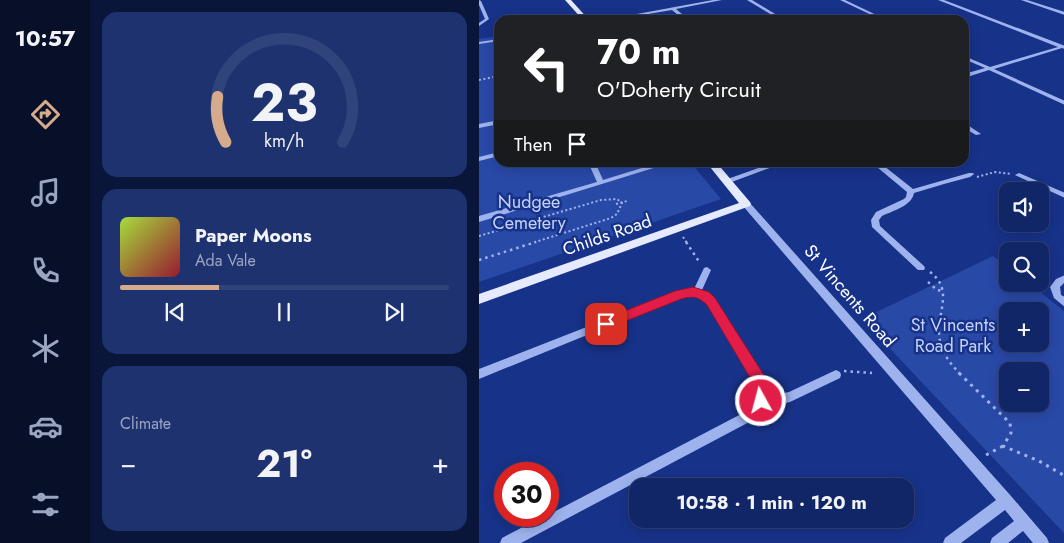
<!DOCTYPE html>
<meta charset="utf-8">
<style>
:root{--surface:#112667;--page:#1e3270;--text:#f1f3f6;--muted:#9ca5c0;--line:#30437b;--accent:#d6ab8b}
body{margin:0;font-family:Jost,sans-serif;background:var(--page);color:var(--text);height:100vh;display:flex;flex-direction:column;font-size:19px;white-space:nowrap}
*{box-sizing:border-box;margin:0}
p{font-size:16px;color:var(--muted)}
.icon{flex:none;width:28px;height:28px;fill:none;stroke:currentColor;stroke-width:2;stroke-linecap:round;stroke-linejoin:round}
.map{position:relative;flex:1;overflow:hidden}
.sheet{display:flex;flex-direction:column;gap:12px;padding:12px;background:#091539;width:389px}
.sheet>*{flex:none}
.guide{position:absolute;left:15px;top:15px;width:475px;height:152px;border-radius:15px;box-shadow:0 2px 12px #0003,0 0 0 1px var(--line);background:#202124;color:#fff;overflow:hidden}
.controls{position:absolute;left:520px;top:182px;display:grid;gap:10px}
.controls a{display:grid;place-items:center;width:50px;height:50px;border-radius:10px;background:var(--surface);box-shadow:0 2px 12px #0003,0 0 0 1px var(--line);font-size:25px}
.speed{position:absolute;left:15px;top:462px;display:flex;gap:10px;font-size:25px;font-weight:700;text-align:center}
.speed>*{display:grid;place-content:center;width:65px;height:65px;border-radius:50%;background:var(--surface);box-shadow:0 2px 12px #0003,0 0 0 1px var(--line);line-height:1}
.speed .limit{border:8px solid #d22;background:#fff;color:#111}
.pin{position:absolute;display:grid;place-items:center;width:42px;height:42px;color:#fff;margin:-21px;border-radius:10px;box-shadow:0 2px 8px #0006}
.me{position:absolute;width:55px;margin:-28px;rotate:353deg;stroke-linejoin:round;filter:drop-shadow(0 0 4px #0008)}
.turn{display:flex;align-items:center;gap:18px;height:105px;padding:0 20px;font-size:22px}
.turn .icon{width:65px;height:65px;stroke-width:2.5}
.turn b{display:block;font-size:35px;line-height:42px}
.then{display:flex;align-items:center;height:48px;padding:0 20px;background:#0003;gap:10px;font-size:19px}
.big{font-size:38px;font-weight:700;line-height:1.1}
.sheet .tile{flex:1;display:flex;flex-direction:column;justify-content:center;gap:8px;min-width:0;padding:0 18px;border-radius:15px;background:var(--page)}
.sheet .dial{align-items:center;gap:0}
.dial svg{height:130px;overflow:visible;fill:none;stroke:var(--line);stroke-width:7;stroke-linecap:round;text-anchor:middle}
.dial text{fill:var(--text);stroke:none}
.song{display:flex;align-items:center;gap:15px}
.cover{width:60px;height:60px;border-radius:8px;background:linear-gradient(135deg,hsl(80 70% 55%),hsl(350 70% 35%))}
.played{height:5px;border-radius:2px;background:linear-gradient(90deg,var(--accent) 30%,var(--line) 30%)}
.keys{display:flex;justify-content:space-around;direction:ltr}
.heat{display:flex;justify-content:space-between;align-items:center;font-size:28px;direction:ltr}
.trip{position:absolute;left:150px;top:478px;width:285px;height:50px;border-radius:15px;background:var(--surface);box-shadow:0 2px 12px #0003,0 0 0 1px var(--line);font-weight:700;line-height:50px;text-align:center}
main{display:flex;flex:1;min-height:0}
.dock{display:flex;flex-direction:column;width:90px;justify-content:space-around;align-items:center;background:#070f29;color:var(--muted)}
.dock .icon{width:35px;height:35px}
.dock .selected{color:var(--accent)}
.dock b{font-size:22px;color:var(--text)}
.map>svg:first-child{display:block}
</style>
<main>
<nav class="dock">
<b>10:57</b>
<svg class="icon selected" aria-label="directions" viewBox="0 0 24 24"><path d="M12 3l9 9-9 9-9-9zM9 14v-3h6M13 9l2 2-2 2"/></svg>
<svg class="icon" aria-label="music" viewBox="0 0 24 24"><path d="M9 18V5l10-2v13"/><circle cx="6" cy="18" r="3"/><circle cx="16" cy="16" r="3"/></svg>
<svg class="icon" aria-label="phone" viewBox="0 0 24 24"><path d="M5 4h4l2 5-3 2q2 4 5 5l2-3 5 2v4C11 20 4 13 5 4z"/></svg>
<svg class="icon" aria-label="climate" viewBox="0 0 24 24"><path d="M12 3v18M4 7l16 10M4 17L20 7"/></svg>
<svg class="icon" aria-label="car" viewBox="0 0 24 24"><path d="M5 17H2v-5l4-1 3-4h7l3 4 3 1v5h-3M9 17h6M6 11h13"/><circle cx="7" cy="17" r="2"/><circle cx="17" cy="17" r="2"/></svg>
<svg class="icon" aria-label="filters" viewBox="0 0 24 24"><path d="M4 7h16M4 17h16"/><circle cx="9" cy="7" r="2"/><circle cx="15" cy="17" r="2"/></svg>
</nav>
<section class="sheet">
<div class="tile dial"><svg viewBox="0 0 100 80">
<path d="M14 69A42 42 0 1 1 86 69"/>
<path d="M14 69A42 42 0 0 1 9 41" stroke="#d6ab8b"/>
<text x="50" y="56" font-size="32" font-weight="700">23</text>
<text x="50" y="72" font-size="11">km/h</text>
</svg></div>
<div class="tile">
<div class="song"><i class="cover"></i><div><b>Paper Moons</b><p>Ada Vale</p></div></div>
<div class="played"></div>
<div class="keys"><svg class="icon" aria-label="previous" viewBox="0 0 24 24"><path d="M18 5L8 12l10 7zM5 5v14"/></svg><svg class="icon" aria-label="pause" viewBox="0 0 24 24"><path d="M8 5v14M16 5v14"/></svg><svg class="icon" aria-label="next" viewBox="0 0 24 24"><path d="M6 5l10 7-10 7zM19 5v14"/></svg></div>
</div>
<div class="tile"><p>Climate</p>
<div class="heat"><a>−</a><b class="big">21°</b><a>+</a></div>
</div>
</section>
<div class="map">
<svg width="586" height="543" viewBox="0 0 586 543">
<rect width="100%" height="100%" fill="#173289"/>
<g fill="#2949a7" fill-rule="evenodd">
<polygon points="20,36 20,162 212,163 242,199 0,282 0,39"/>
<path d="M 514,256 L 529,267 L 529,284 L 551,284 L 585,311 L 585,533 L 383,319 ZM 529,311 L 561,311 L 561,344 L 529,344 ZM 529,371 L 561,371 L 561,404 L 529,404 Z"/>
</g>
<g fill="none" stroke-linecap="round" stroke-linejoin="round">
<g stroke="#9eb3ee" stroke-width="2" stroke-dasharray="2 2.5" stroke-linecap="butt">
<polyline points="0,80 20,76"/>
<polyline points="498,177 516,172 532,174"/>
<polyline points="137,204 148,201"/>
<polyline points="0,236 122,200 138,199 143,203 138,214 132,218 53,243"/>
<polyline points="204,237 208,243"/>
</g>
<g stroke="#9eb3ee" stroke-width="2.5" stroke-dasharray="2.5 4" stroke-linecap="butt">
<polyline points="207,242 221,263"/>
<polyline points="0,260 57,242"/>
<path d="M 451,272 C 477,291 455,316 461,341 C 463,354 473,365 481,374"/>
<polyline points="449,282 458,290 464,291"/>
<polyline points="365,371 393,373"/>
</g>
<g stroke="#9eb3ee" stroke-width="3" stroke-dasharray="3 5" stroke-linecap="butt">
<polyline points="480,373 531,423 532,433 524,446 560,461 586,476"/>
<polyline points="507,455 524,446"/>
</g>
<g fill="#9eb3ee" fill-rule="evenodd">
<polygon points="0,0 2,1 10,19 0,26 0,23 6,19 0,5"/>
<polygon points="234,0 243,0 197,9 210,20 205,20 193,10 134,20 125,20"/>
<polygon points="268,0 273,0 306,20 301,20"/>
<polygon points="361,0 366,0 408,20 403,20"/>
<polygon points="459,0 465,0 586,46 586,49 583,48 515,69 586,101 586,105 510,70 485,78 485,74 506,68 485,59 485,56 511,67 579,47"/>
<polygon points="542,0 548,0 586,12 586,15"/>
<polygon points="20,39 20,41 0,44 0,42"/>
<polygon points="20,120 20,124 0,128 0,124"/>
<polygon points="485,123 487,124 502,134 497,135 485,128"/>
<polygon points="20,152 20,156 0,161 0,157"/>
<polygon points="109,162 116,162 124,180 182,162 194,162 0,222 0,216 118,182"/>
<polygon points="296,162 307,162 250,183 247,183 243,181"/>
<path d="M 392,162 L 400,162 L 434,189 L 490,173 L 494,173 L 495,174 L 491,177 L 465,184 L 435,193 C 433,206 413,211 403,216 L 400,220 L 401,226 L 445,266 L 446,268 L 445,270 L 439,270 L 393,227 L 392,220 L 397,212 L 425,199 L 427,197 L 428,192 Z"/>
<polygon points="540,173 586,193 586,198 538,176 536,175"/>
<polygon points="264,202 270,202 532,496 568,538 570,543 554,543 544,531 529,543 511,543 513,538 535,521 526,510 482,543 464,543 466,538 517,500 264,206 263,204"/>
<path d="M 228,267 L 232,270 L 223,290 L 229,293 L 235,299 L 285,376 L 288,384 L 289,393 L 301,394 L 310,392 L 357,370 L 361,372 L 362,375 L 361,378 L 311,402 L 301,404 L 287,402 L 282,412 L 274,420 L 42,543 L 21,543 L 23,538 L 65,516 L 69,516 L 69,515 L 266,412 C 276,403 281,394 276,381 L 229,305 C 219,293 215,296 201,297 L 0,379 L 0,369 L 197,292 L 215,289 L 225,268 Z"/>
<polygon points="586,275 586,282 581,287 582,295 586,297 586,307 575,298 571,287 577,279"/>
</g>
<g fill="#e5eaff" fill-rule="evenodd">
<polygon points="86,0 92,0 110,20 104,20"/>
<polygon points="227,162 237,162 271,202 272,204 271,206 0,304 0,294 260,203"/>
</g>
</g>
<path fill="#e11d48" stroke="#92132f" d="M 214,287 L 230,292 L 236,298 L 288,380 L 290,385 L 287,406 L 282,408 L 277,406 L 275,401 L 276,386 L 228,305 C 219,296 213,296 202,299 L 127,329 L 123,327 L 121,324 L 123,320 L 196,291 Z"/>
<g text-anchor="middle" stroke-width="5" stroke-linejoin="round" paint-order="stroke">
<g font-size="18" fill="#c4d2fa" stroke="#173289">
<text x="50" y="208">Nudgee<tspan x="50" dy="21">Cemetery</tspan></text>
<text x="474" y="331">St Vincents<tspan x="474" dy="21">Road Park</tspan></text>
</g>
<g font-size="18" fill="#fff" stroke="#173289">
<text transform="translate(128 235) rotate(-19)" y="6">Childs Road</text>
<text transform="translate(371 296) rotate(49)" y="6">St Vincents Road</text>
</g>
</g>
</svg>
<div class="controls">
<a><svg class="icon" aria-label="sound" viewBox="0 0 24 24"><path d="M4 9h4l5-4v14l-5-4H4zM17 9q2 3 0 6"/></svg></a>
<a><svg class="icon" aria-label="search" viewBox="0 0 24 24"><circle cx="10" cy="10" r="6"/><path d="M15 15l6 6"/></svg></a>
<a>+</a>
<a>−</a>
</div>
<div class="speed"><div class="limit">30</div></div>
<div class="pin" style="left:127px;top:324px;background:#d93025"><svg class="icon" aria-label="arrive" viewBox="0 0 24 24"><path d="M6 21V4h12l-3 4 3 4H6"/></svg></div>
<svg class="me" style="left:282px;top:401px" viewBox="-20 -20 40 40"><circle r="17" fill="#e11d48" stroke="#fff" stroke-width="3"/><path d="M0-11L8 9 0 5-8 9z" fill="#fff"/></svg>
<div class="trip">10:58 · 1 min · 120 m</div>
<div class="guide">
<div class="turn"><svg class="icon" aria-label="left" viewBox="0 0 24 24"><path d="M17 20v-9H6M10 6l-5 5 5 5"/></svg><div><b>70 m</b>O'Doherty Circuit</div></div>
<div class="then">Then<svg class="icon" aria-label="arrive" viewBox="0 0 24 24"><path d="M6 21V4h12l-3 4 3 4H6"/></svg></div>
</div>
</div>
</main>
